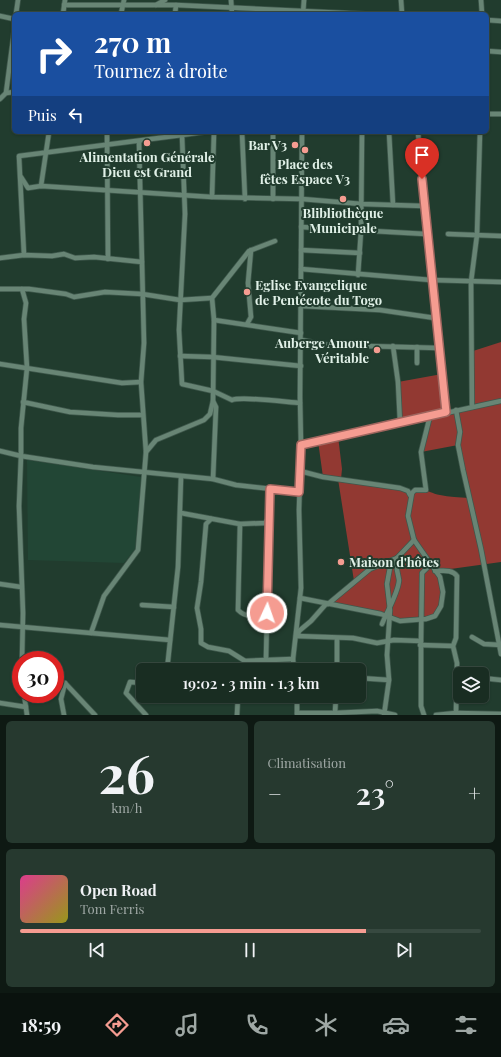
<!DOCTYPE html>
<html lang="fr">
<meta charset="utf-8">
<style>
:root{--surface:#192d22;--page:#26392f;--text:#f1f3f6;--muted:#9fa8a5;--line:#374940;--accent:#f59c91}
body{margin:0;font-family:"Playfair Display",serif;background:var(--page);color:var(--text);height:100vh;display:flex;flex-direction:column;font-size:15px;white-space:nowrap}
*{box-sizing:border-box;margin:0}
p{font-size:13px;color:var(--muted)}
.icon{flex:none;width:22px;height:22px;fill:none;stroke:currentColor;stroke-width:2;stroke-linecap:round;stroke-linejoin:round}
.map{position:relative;height:715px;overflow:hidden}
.drawer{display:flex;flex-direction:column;gap:6px;padding:6px;background:#0e1913;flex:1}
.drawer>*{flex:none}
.guide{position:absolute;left:12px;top:12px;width:477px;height:122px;border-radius:6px;box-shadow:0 1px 3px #0004,0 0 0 1px var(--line);background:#1a4fa0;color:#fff;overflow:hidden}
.buttons{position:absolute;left:453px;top:667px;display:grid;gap:8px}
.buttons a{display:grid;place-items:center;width:36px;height:36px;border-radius:6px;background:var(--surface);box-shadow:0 1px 3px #0004,0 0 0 1px var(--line);font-size:20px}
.speed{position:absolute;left:12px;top:651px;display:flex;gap:8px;font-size:20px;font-weight:700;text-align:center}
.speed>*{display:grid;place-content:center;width:52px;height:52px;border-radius:50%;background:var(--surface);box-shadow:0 1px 3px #0004,0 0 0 1px var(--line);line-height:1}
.speed .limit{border:6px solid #d22;background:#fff;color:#111}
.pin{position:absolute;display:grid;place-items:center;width:34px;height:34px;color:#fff;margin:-41px -17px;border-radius:50% 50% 50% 0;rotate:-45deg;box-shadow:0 0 4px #0007}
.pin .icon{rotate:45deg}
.me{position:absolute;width:44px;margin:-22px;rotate:3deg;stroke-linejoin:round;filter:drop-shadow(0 0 3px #0008)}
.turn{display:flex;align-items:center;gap:14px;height:84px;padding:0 16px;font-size:18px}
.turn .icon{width:52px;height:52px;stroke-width:2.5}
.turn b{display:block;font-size:28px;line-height:34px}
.then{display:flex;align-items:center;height:38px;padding:0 16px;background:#0003;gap:8px;font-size:15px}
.big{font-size:30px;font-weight:600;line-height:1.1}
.drawer .widget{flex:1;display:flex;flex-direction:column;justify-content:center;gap:6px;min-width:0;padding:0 14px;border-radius:6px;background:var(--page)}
.drawer .dial{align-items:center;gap:0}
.dial b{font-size:52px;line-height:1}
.song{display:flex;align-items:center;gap:12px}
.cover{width:48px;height:48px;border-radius:6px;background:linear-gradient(135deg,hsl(330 70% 55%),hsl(60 70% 35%))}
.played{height:4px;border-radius:2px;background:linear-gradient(90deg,var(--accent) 75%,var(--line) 75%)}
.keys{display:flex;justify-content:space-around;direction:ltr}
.heat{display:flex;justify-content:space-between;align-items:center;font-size:22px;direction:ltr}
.drawer .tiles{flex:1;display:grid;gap:6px;grid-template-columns:1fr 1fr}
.widget:last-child{grid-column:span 2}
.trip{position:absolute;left:136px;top:663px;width:230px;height:40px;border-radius:6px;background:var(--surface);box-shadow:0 1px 3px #0004,0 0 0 1px var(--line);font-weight:600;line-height:40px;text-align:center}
.tab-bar{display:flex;height:64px;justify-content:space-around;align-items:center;background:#0a120e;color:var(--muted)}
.tab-bar .icon{width:28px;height:28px}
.tab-bar .current{color:var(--accent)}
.tab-bar b{font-size:18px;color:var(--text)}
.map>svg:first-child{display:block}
</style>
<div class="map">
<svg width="501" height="715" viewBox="0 0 501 715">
<rect width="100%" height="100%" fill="#213c2e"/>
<polygon fill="#224635" points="27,460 141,477 135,549 124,563 28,560"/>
<path fill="#923932" d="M 501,342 L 501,562 L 436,571 L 441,581 L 441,606 L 430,618 L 400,621 L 328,604 L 354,581 L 338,479 L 323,477 L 318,441 L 338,436 L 342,469 L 341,479 L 408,491 L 410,495 C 422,484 428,493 440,495 C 449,497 459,497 469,498 L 458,445 L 421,452 L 430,416 L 400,422 L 398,382 L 442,374 L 446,412 L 472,407 L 473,351 Z"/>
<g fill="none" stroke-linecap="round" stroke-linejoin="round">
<g stroke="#3f584c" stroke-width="6">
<g id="minor">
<polyline points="231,0 232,14"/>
<polyline points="401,0 402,14"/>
<polyline points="481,0 482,14"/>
<polyline points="64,5 176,5 366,14"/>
<polyline points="156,5 165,0"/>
<polyline points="16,14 18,0"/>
<polyline points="63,14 65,0"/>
<polyline points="121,14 124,0"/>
<polyline points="175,14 176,5"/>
<polyline points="303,14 304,0"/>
<polyline points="0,16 14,19"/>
<polyline points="487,20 501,21"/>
<polyline points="487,51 501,52"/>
<polyline points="6,93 14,32"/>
<polyline points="0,99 6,93 14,92"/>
<polyline points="487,114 501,114"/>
<polyline points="107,132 108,259"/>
<path d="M 204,132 L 182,135 L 185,214 L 179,330 L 182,384 L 213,391 L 232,400 C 242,396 286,402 300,403"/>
<polyline points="242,132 245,199"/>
<polyline points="389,132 393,205"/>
<polyline points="418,132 431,280 446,412"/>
<polyline points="139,142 144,343 141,382 146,452"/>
<polyline points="21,177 28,188 41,186 212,197 302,199 362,204 424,206"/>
<polyline points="41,186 49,132"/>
<polyline points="212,197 214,132"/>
<polyline points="273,199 273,132"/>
<polyline points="301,227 426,234"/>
<polyline points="448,234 501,236"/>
<polyline points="301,250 360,253"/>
<polyline points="24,255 19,156 182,135"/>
<polyline points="0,258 24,255 52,256 64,254 75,258 94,257 142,262"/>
<polyline points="301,269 431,280 501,282"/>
<polyline points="358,275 361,231 362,132"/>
<polyline points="0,289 29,289 66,294 74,297 105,292 142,294 180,300 212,298"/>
<polyline points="22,289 26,303 24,319 27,368 21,428 21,456 93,467 213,479 236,485 299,492"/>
<polyline points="301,306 380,310 435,318"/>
<polyline points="214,320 301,333"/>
<polyline points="247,324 251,317 248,283 251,250"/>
<polyline points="301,340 328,345 439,348"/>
<polyline points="393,346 398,382 400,422"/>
<polyline points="180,356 212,357 301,366"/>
<polyline points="417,363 417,347"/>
<polyline points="0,364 122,383 141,382"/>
<polyline points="23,402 70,412 118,415 143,415"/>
<polyline points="472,407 471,282 477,235 480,132"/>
<polyline points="456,410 460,432 458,445 463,470 481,549 501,654"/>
<polyline points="301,445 501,401"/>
<polyline points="0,451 21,456 19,506 23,613 22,660"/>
<polyline points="300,471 323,477 400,488 408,491 410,495"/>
<polyline points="213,479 216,407 213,401 214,320 212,298 249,251 275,241"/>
<polyline points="181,513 240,524 265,523 270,517"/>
<polyline points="211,519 206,524 201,582 197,608 201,629 201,643 208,647 229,651 245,661 293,659"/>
<path d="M 240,524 L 238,610 C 247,619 256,615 267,613"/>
<path d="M 435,571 C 443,571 452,569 457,576 L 456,638 L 453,646 L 457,663 L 456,713"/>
<polyline points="0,584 21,587"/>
<polyline points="300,598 381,614 400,621 426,619 435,616 441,606 443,592 440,577 414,540 408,516 412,493 415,490 426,490 421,452 430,416"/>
<polyline points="328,604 370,569 397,558 414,540"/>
<polyline points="142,605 174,607"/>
<path d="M 382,624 C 387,612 399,591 399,580 C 398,573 395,566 397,558"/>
<polyline points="0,625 170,640"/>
<polyline points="91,633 104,596 138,550 146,452 156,440 204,420 210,414 213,401"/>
<polyline points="298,635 299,631 311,621 326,604"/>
<polyline points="296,636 353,638 377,643 394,640 421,641 421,706 424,715"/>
<polyline points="472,637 484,644 501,645"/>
<polyline points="421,641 422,573 431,564"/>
<polyline points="420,645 453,646"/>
<polyline points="266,659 270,489"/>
<polyline points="167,670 178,567 181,477"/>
<polyline points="243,670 245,661"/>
<polyline points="294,670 293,659 301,588 299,510 301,445 300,397 302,132"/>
<polyline points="337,670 337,639"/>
<polyline points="359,678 389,680"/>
<polyline points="482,678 501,680"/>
<polyline points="55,679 65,683 95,715"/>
<polyline points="143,683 130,682 126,693 146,715"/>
<polyline points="24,694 27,715"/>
<polyline points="281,696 297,697"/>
<polyline points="297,696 297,714"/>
<polyline points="0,703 26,707"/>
<polyline points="297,713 335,713 377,711 395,715"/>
<polyline points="335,713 336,696"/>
<polyline points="64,715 61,699 65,683"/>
<polyline points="237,715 238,696"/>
<polyline points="384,715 389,680 387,655 390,610 387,584 391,562"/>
<polyline points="436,715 456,713 501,714"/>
</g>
</g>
<use href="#minor" stroke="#688575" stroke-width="4.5"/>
</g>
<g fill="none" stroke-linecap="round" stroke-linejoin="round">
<g stroke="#9f655e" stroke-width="10">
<polyline id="route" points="267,613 270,489 299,492 301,445 446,412 422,179"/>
</g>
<use href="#route" stroke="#f59c91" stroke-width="7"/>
</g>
<g fill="#f59c91" stroke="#213c2e" stroke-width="1.5">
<circle cx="147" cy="143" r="4"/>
<circle cx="295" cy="145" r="4"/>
<circle cx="305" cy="150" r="4"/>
<circle cx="343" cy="199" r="4"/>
<circle cx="247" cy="292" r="4"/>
<circle cx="377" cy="350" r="4"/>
<circle cx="341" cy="562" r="4"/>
</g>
<g text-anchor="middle" stroke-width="4" stroke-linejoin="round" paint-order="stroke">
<g font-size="13" font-weight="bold" fill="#e0f0e7" stroke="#213c2e">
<text x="287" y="150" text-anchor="end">Bar V3</text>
<text x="147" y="162">Alimentation Générale<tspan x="147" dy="15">Dieu est Grand</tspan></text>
<text x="305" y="169">Place des<tspan x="305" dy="15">fêtes Espace V3</tspan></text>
<text x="343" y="218">Blibliothèque<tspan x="343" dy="15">Municipale</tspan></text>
<text x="255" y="290" text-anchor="start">Eglise Evangelique<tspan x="255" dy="15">de Pentécote du Togo</tspan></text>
<text x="369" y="348" text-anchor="end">Auberge Amour<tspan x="369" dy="15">Véritable</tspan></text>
<text x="349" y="567" text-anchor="start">Maison d'hôtes</text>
</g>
</g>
</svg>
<div class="buttons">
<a><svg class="icon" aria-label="layers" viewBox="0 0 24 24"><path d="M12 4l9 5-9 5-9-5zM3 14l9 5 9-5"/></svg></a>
</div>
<div class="speed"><div class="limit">30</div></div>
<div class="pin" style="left:422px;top:179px;background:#d93025"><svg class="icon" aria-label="arrive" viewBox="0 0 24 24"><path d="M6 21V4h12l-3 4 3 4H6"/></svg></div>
<svg class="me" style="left:267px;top:613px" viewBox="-20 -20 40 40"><circle r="17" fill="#f59c91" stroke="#fff" stroke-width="3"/><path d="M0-11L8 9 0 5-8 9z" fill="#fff"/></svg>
<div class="trip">19:02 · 3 min · 1.3 km</div>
<div class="guide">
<div class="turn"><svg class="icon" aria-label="right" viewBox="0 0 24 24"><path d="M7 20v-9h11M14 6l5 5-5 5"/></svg><div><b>270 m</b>Tournez à droite</div></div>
<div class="then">Puis<svg class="icon" aria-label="left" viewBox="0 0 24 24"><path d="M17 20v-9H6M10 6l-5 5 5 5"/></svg></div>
</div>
</div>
<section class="drawer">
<div class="tiles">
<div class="widget dial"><b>26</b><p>km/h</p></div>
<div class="widget"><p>Climatisation</p>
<div class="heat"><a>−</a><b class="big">23°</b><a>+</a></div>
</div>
<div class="widget">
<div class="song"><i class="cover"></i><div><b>Open Road</b><p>Tom Ferris</p></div></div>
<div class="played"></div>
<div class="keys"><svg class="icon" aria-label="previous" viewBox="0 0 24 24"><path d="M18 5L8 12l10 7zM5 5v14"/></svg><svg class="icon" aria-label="pause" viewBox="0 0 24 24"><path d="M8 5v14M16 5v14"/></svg><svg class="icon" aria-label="next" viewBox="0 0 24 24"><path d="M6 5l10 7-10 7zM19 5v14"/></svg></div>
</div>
</div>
</section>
<nav class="tab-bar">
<b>18:59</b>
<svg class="icon current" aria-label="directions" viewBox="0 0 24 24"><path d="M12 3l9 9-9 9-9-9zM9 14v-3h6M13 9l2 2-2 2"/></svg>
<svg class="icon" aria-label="music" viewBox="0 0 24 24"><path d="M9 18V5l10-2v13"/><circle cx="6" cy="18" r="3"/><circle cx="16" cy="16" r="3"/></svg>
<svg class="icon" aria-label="phone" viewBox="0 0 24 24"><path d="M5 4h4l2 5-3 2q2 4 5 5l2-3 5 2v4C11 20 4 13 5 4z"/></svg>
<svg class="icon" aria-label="climate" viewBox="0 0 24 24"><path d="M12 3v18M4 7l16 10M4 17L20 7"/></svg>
<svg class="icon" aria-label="car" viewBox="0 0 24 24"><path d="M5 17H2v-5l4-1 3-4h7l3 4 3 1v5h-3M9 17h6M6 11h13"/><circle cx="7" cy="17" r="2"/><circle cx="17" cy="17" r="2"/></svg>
<svg class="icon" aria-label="filters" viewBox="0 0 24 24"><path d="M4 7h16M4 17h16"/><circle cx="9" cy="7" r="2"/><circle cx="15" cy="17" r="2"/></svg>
</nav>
